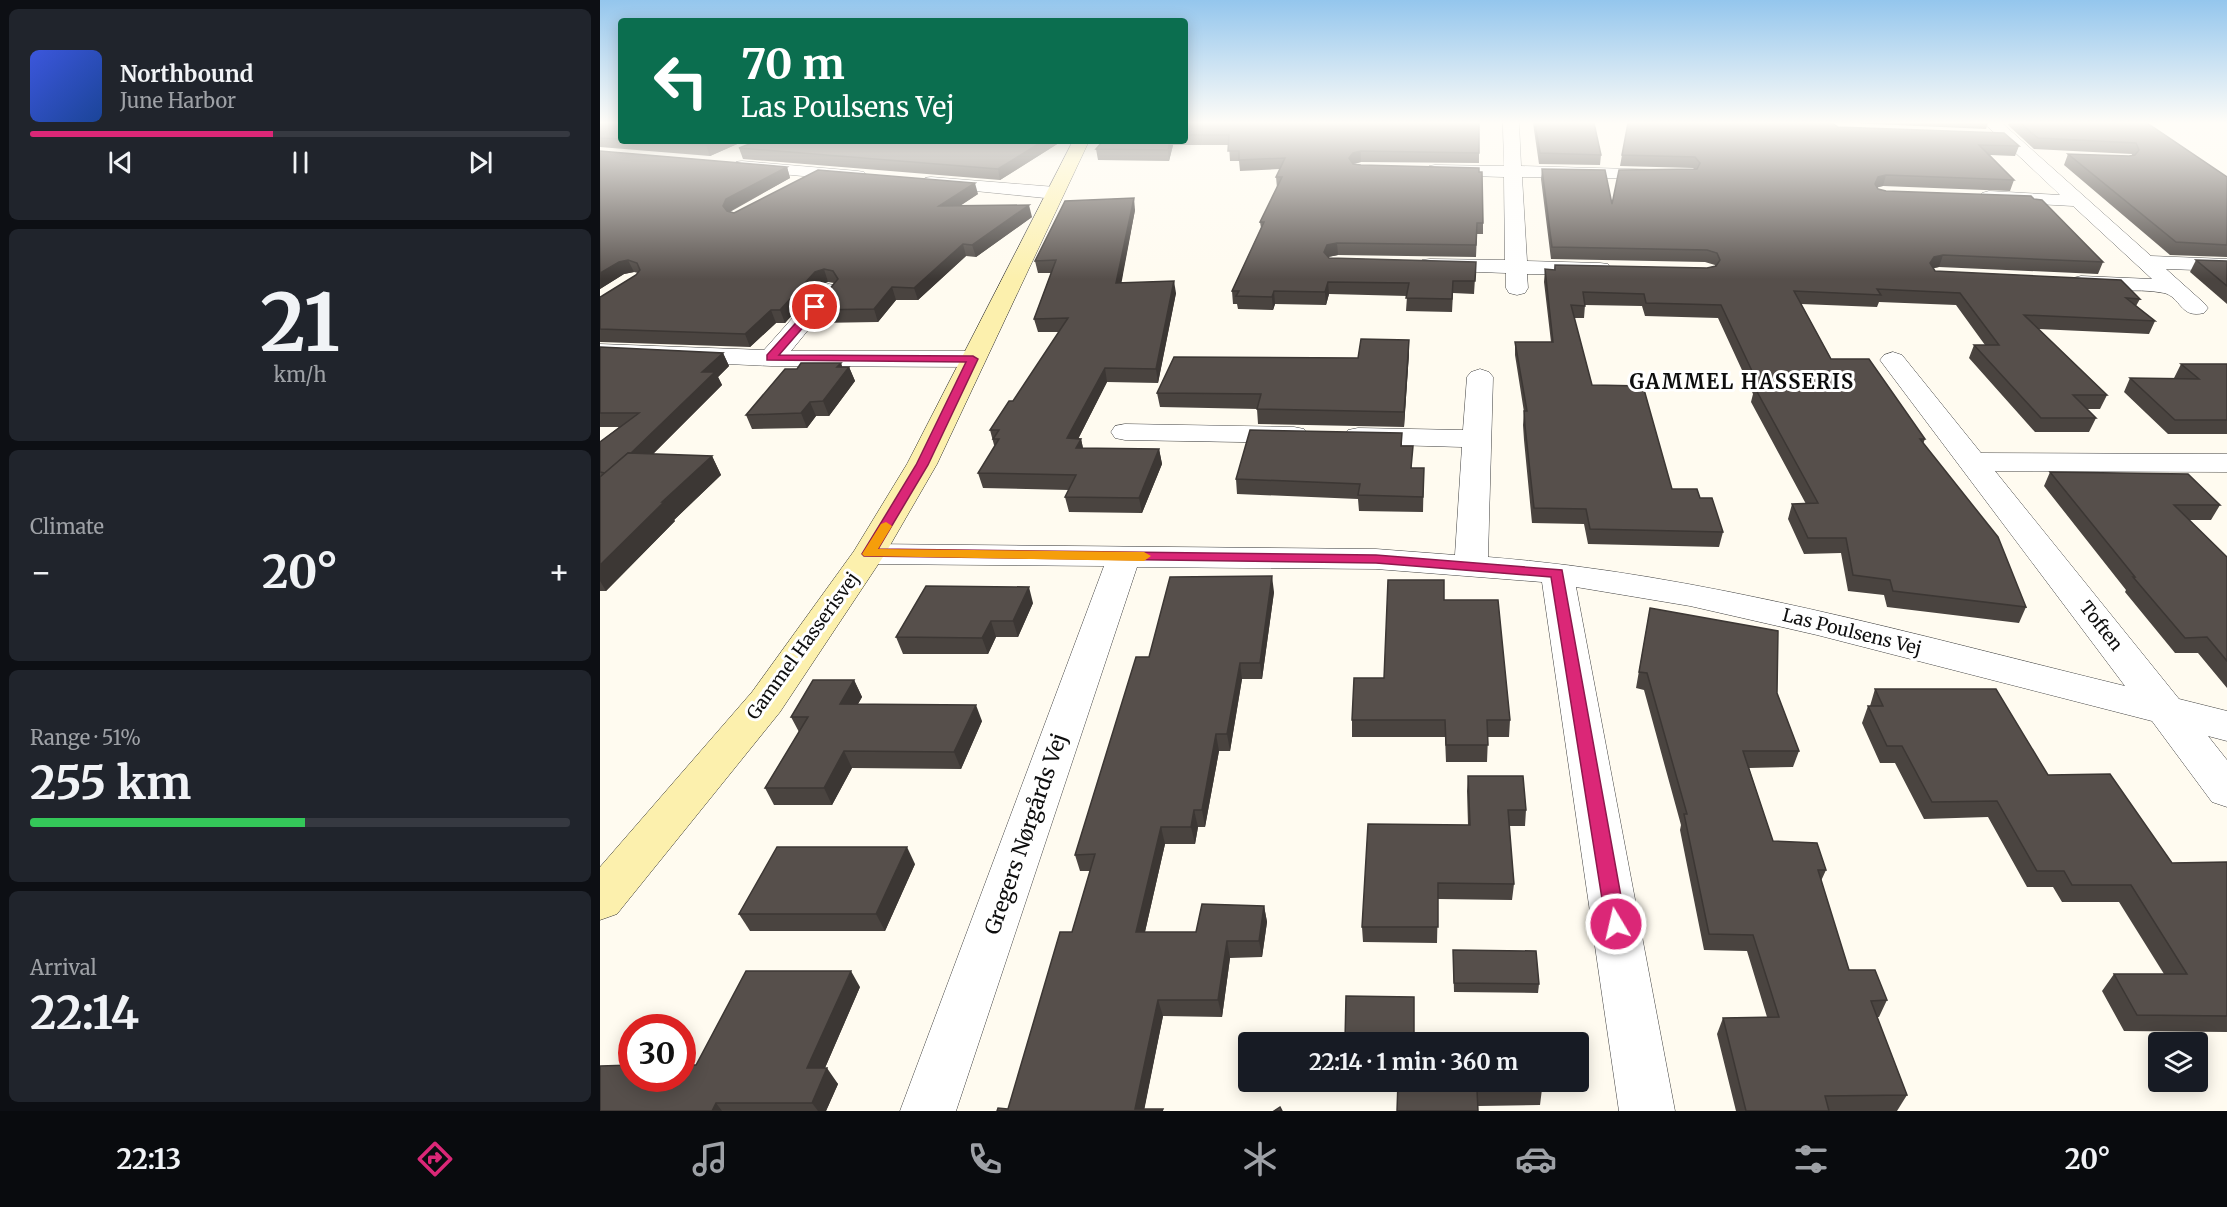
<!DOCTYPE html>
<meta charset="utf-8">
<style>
:root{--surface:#171b24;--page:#20242c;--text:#f1f3f6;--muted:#9ea1a6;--line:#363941;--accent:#db2777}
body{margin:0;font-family:Merriweather,serif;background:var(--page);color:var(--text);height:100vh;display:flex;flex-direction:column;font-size:22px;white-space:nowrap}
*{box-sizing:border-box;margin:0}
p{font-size:20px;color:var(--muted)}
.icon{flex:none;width:33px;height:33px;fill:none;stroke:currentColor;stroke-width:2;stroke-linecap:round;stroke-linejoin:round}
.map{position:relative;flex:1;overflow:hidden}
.side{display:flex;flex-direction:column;gap:9px;padding:9px;background:#0d0f14;width:600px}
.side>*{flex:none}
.banner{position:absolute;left:18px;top:18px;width:570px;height:126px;border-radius:6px;box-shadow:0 3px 15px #0003;background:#0b6e4f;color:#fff;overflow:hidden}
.fabs{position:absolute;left:1548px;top:1032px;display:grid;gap:12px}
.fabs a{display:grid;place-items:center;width:60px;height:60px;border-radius:6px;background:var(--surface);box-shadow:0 3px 15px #0003;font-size:30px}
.speed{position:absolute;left:18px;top:1014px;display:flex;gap:12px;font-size:30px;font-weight:700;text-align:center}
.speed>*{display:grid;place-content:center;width:78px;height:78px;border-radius:50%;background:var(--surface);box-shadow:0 3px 15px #0003;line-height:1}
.speed .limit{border:9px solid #d22;background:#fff;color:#111}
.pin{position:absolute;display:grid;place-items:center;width:51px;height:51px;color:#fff;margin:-26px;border:3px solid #fff;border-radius:50%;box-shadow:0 2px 6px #0007}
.me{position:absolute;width:66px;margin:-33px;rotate:351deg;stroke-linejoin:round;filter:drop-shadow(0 0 4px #0008)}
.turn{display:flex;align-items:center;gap:21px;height:126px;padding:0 24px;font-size:27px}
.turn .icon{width:78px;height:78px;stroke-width:2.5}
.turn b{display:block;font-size:42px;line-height:51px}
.big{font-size:45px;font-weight:700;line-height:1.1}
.side .widget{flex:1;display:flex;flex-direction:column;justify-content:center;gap:9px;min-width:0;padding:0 21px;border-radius:9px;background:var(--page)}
.side .dial{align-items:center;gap:0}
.dial b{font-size:78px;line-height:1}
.song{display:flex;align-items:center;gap:18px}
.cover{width:72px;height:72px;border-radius:9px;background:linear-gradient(135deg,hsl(230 70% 55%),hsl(220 70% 35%))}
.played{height:6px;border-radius:3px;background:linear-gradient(90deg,var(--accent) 45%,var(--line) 45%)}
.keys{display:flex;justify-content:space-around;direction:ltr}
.heat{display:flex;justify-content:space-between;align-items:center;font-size:33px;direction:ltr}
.charge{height:9px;border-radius:4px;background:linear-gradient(90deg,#34c759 51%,var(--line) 0)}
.trip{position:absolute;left:638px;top:1032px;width:351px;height:60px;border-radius:6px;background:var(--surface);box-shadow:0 3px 15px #0003;font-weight:700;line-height:60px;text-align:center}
.tabs{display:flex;height:96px;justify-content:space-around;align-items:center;background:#090b0e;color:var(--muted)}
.tabs .icon{width:42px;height:42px}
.tabs .selected{color:var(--accent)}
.tabs b{font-size:27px;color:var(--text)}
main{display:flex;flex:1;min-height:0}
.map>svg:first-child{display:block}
</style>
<main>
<section class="side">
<div class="widget">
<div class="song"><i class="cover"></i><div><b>Northbound</b><p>June Harbor</p></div></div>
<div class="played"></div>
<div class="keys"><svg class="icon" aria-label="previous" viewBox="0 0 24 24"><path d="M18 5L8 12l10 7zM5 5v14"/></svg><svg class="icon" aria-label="pause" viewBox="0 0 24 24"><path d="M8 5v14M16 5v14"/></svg><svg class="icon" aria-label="next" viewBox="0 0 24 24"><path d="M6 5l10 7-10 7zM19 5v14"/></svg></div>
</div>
<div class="widget dial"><b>21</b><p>km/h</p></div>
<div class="widget"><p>Climate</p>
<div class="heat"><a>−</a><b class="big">20°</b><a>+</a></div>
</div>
<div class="widget"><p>Range · 51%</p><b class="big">255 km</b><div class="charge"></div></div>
<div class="widget"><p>Arrival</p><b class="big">22:14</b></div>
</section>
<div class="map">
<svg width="1627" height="1111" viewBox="0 0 1627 1111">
<rect width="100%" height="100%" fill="#fffbf0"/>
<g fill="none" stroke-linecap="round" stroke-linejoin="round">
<g stroke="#414141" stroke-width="1">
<g id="street">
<polygon points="903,123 919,123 921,166 1068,170 1071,174 1068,178 1062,179 922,177 927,261 1000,263 1008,264 1011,269 1008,274 1000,275 927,274 928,288 925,293 917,295 909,293 906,288 906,273 822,270 819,265 822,260 830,259 905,260 904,177 835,175 829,174 826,170 829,166 835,165 904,166"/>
<path d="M 1384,123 L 1402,123 L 1551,256 L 1627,259 L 1627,271 L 1566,269 L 1604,303 L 1608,308 L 1604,313 C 1580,319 1581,297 1564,293 C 1535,287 1503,295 1473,288 L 1470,283 L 1473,278 L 1481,276 L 1552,279 L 1473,206 L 1382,201 L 1380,197 L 1382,193 L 1389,191 L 1460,195 Z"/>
<polygon points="142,161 258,171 264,172 267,176 264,180 258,181 136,170 133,166 136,162"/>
<polygon points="331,177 455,187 462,189 464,193 462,197 455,199 325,186 322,182 325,178"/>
<polygon points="229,284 237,286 240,291 191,351 373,351 382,354 386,359 382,364 373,367 171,366 0,358 0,344 164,350 221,286"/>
<path d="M 1293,352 L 1302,355 L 1381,453 L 1627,454 L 1627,472 L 1395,471 L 1579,699 L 1627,711 L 1627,741 L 1608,736 L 1627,760 L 1627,807 L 1612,802 L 1552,721 L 1217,635 L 1090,606 L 976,587 L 1075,1111 L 1019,1111 L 942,582 L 776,569 L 537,567 L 356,1111 L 300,1111 L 504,566 L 269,564 L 257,561 L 253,554 L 257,547 L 269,544 L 776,549 L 855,555 L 862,447 L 758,444 L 748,442 L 744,436 L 748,430 L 758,428 L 863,430 L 867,377 L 871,372 L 880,369 L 889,372 L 893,377 L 888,557 C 1104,574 1315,635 1525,686 L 1280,360 L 1284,355 Z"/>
<polygon points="525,424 694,427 704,429 708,435 704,441 694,443 525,440 515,438 511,432 515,426"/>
</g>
</g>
<g stroke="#303030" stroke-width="1">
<polygon id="secondary" points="473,141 489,141 337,464 285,554 180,712 17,914 0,920 0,867 152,692 254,551 307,464"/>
</g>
<use href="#street" fill="#fff" fill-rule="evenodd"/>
<use href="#secondary" fill="#fcf0ad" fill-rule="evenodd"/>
</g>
<g fill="#4a4440">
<polygon points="0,123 21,123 21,141 144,141 110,156 0,147"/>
<polygon points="585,123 879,123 879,163 761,162 753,164 883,223 883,234 877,234 876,257 738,255 728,257 729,258 876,262 874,294 853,293 852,312 806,311 807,296 729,294 726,305 675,304 673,310 638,309 637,304 633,304 632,291 661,228 660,222 677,188 676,177 680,169 640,171 639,161 630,161 629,145 573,145 569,161 498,160 496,149 503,141 585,141"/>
<polygon points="933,123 994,123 1001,155 1000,165 939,164"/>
<polygon points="1251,123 1388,123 1386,129"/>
<polygon points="1409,123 1547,123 1627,177 1627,257 1570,255 1464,165 1468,154 1529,156 1532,155 1532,154 1434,149 1408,125"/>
<polygon points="1234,125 1238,127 1419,146 1415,156 1390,155 1414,180 1410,191 1283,186 1277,187 1278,189 1503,262 1498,274 1339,267 1333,268 1335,271 1540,299 1536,306 1555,321 1549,334 1438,329 1507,395 1500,409 1487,409 1496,418 1489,432 1435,432 1369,358 1374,345 1385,345 1356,305 1279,302 1277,307 1201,304 1231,359 1325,439 1323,444 1426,607 1419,623 1287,607 1284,595 1248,591 1241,553 1204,554 1188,519 1192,504 1206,504 1151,402 1153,394 1118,318 1045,316 1042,306 985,305 984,318 974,318 992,385 1072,489 1100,498 1123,532 1119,547 988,544 984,524 932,523 924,440 923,425 924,412 915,355 915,342 951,342 944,282 945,269 954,270 955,265 1107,268 1115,266 1115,265 1105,262 951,259 941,179 942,169 1012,204 1094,169 1093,168 1020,166 1022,155"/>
<polygon points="462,141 400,180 143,159 139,148"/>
<polygon points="0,151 187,167 190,178 130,212 134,213 378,194 360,206 432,217 376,257 366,256 318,300 296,300 278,322 217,323 212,310 234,283 228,282 219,285 185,323 176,323 150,347 0,342 0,297 2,296 36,275 38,273 34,272 24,274 0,289"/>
<polygon points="535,210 521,282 576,293 558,383 507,382 478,439 481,439 483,448 559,449 562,464 542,513 469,512 465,497 469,490 383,488 378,473 395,446 394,445 390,430 413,401 459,332 438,332 434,319 451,273 438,273 435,261"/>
<polygon points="1596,260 1627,261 1627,304 1590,272"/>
<polygon points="809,340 809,353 804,427 658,424 657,409 560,407 557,393 758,358"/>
<polygon points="0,347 123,353 129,366 118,377 122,385 53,454 112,456 121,475 74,520 75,521 6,591 0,591 0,442 19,427 0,427"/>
<polygon points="241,363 242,367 249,367 255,381 229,416 216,416 207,428 152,429 146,415 197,369"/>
<polygon points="1581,364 1627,364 1627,434 1568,434 1524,392 1530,378 1575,378 1574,378"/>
<polygon points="802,433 802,446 812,468 824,468 823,512 759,511 758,499 637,494 636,479"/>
<polygon points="1450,472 1620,505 1611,520 1589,520 1627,557 1627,688 1598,653 1575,653 1525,592 1526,590 1444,486"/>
<polygon points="674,592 662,679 642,679 630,751 619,751 605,827 598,827 595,844 565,844 545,932 596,932 664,906 667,922 662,957 630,958 622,1017 563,1016 544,1109 563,1109 563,1111 397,1111 408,1109 472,932 490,871 480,871 475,855 549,657"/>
<polygon points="844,600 910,720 909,737 888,737 887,762 846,762 845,737 752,737 752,720"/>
<polygon points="433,603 418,637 396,637 388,654 303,654 296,637"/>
<polygon points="1050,608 1177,693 1199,751 1193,767 1149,768 1173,841 1226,870 1221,881 1249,970 1287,1000 1279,1017 1277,1017 1307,1095 1297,1111 1136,1111 1117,1034 1123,1018 1167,1017 1147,951 1104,950 1080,830 1081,825 1044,690 1036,688"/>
<polygon points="254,680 262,697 258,704 382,721 361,769 252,768 232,805 174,805 165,788 199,732 191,717"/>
<polygon points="1275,689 1448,775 1572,863 1627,862 1627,1032 1524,1031 1502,991 1514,974 1564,974 1519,902 1462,902 1453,887 1427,887 1388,817 1324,819 1295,763 1280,763 1262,723 1268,706 1270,706"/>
<polygon points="868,776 926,810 925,826 909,826 914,884 912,900 838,899 837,943 763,942 762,927 868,825 867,791"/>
<polygon points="315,864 285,931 150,931 139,914"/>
<polygon points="853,950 939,984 938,993 854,992"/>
<polygon points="260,987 225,1068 238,1084 226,1111 0,1111"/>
<polygon points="746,996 814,1035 938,1042 745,1042"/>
<polygon points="798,1082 942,1089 940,1105 878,1106"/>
</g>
<g fill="#3c3734">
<polygon points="116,141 144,141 110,156 106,145"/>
<polygon points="443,141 462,141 400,180 398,169"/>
<polygon points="570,141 572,141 573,145 569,161 568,150"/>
<polygon points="761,151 761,162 753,164 749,158 753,153"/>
<polygon points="187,167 190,178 130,211 127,217 123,206 126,199"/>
<polygon points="1286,175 1283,186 1275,188 1275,184 1278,177"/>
<polygon points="375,183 378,194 342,217 339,206"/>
<polygon points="534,198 535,210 519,296 516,283"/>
<polygon points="429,205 432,217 376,257 372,245"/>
<polygon points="737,243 738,255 728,257 724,252 727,245"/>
<polygon points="363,244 366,256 318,300 314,288"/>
<polygon points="1343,255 1339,267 1330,269 1330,263 1334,257"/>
<polygon points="28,260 34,272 24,274 0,289 0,273 19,262"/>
<polygon points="224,269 228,282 219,285 185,323 180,310 215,272"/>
<polygon points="574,281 576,293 558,383 556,369"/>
<polygon points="728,282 729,294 726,305 725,292"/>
<polygon points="292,287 296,300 278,322 274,309"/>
<polygon points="674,291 675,304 673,310 672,297"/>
<polygon points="171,310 176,323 150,347 145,334"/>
<polygon points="809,340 809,353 804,427 804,412"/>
<polygon points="123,353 129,366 118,377 122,385 19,488 11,473 102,372"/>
<polygon points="241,363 244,373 249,367 255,381 229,416 223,401 237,367"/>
<polygon points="505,368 507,382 471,453 467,438"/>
<polygon points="210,402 216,416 207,428 201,413"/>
<polygon points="481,439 484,453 476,448"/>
<polygon points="559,449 562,464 542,513 539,498"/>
<polygon points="112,456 121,475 74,520 75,521 6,591 0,581 0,565 62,502"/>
<polygon points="672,576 674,592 662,679 660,663"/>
<polygon points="429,587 433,603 418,637 413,621"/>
<polygon points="391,621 396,637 388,654 382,638"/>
<polygon points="640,663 642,679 630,751 627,734"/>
<polygon points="254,680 262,697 248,721 240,704"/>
<polygon points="376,705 382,721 361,769 354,752"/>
<polygon points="616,734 619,751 605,827 602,810"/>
<polygon points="244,751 252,768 232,805 224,788"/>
<polygon points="594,810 598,827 595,844 591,827"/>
<polygon points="561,827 565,844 541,949 536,932"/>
<polygon points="307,847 315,864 285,931 276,914"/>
<polygon points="664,906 667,922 662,957 659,941"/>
<polygon points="627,941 630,958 622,1017 618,1000"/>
<polygon points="251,971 260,987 218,1084 207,1068"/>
<polygon points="558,1000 563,1016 544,1111 535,1109"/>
<polygon points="227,1068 238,1084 226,1111 218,1111 212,1103"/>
<polygon points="116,1103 122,1111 112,1111"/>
</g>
<g fill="#564f4b" stroke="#3c3734" stroke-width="1.5">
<polygon points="0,123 21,123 21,139 0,138"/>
<polygon points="585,123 879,123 879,153 761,151 753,153 749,158 753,164 761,165 879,168 879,172 882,172 883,223 877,223 876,245 737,243 727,245 724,252 729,258 876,262 875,281 853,281 852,299 806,298 809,283 728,282 725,292 674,291 672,297 636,296 639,291 632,291 664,222 660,222 682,177 676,177 685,158 639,160 639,151 628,151 629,135 585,135"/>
<polygon points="935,123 994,123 1001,155 940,153"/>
<polygon points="1028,123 1232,123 1238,127 1404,133 1419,146 1379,145 1414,180 1286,175 1278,177 1275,184 1278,189 1286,191 1431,196 1434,199 1442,200 1503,262 1343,255 1334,257 1330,263 1335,271 1521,280 1540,299 1526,298 1555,321 1424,315 1507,395 1473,395 1496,418 1441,418 1374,345 1399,345 1360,293 1277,289 1281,295 1194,291 1231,359 1269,359 1325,439 1320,439 1398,537 1426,607 1293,591 1290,580 1253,575 1246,538 1208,538 1192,504 1218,503 1155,388 1160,388 1121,305 1046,303 1044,294 983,292 985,306 971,305 992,385 1043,386 1072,489 1097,489 1100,498 1112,498 1123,532 990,529 986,509 934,508 925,426 924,411 927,411 915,342 953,342 945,269 955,270 955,265 1107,268 1116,266 1120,260 1117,253 1107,250 952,247 942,169 1005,170 1012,204 1019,170 1097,169 1100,163 1095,157 1022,155"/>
<polygon points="1420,123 1547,123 1627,177 1627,245 1576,242 1468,154 1529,156 1535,155 1539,150 1536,143 1438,138"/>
<polygon points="46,141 116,141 106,145"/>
<polygon points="157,141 443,141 398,169 139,148"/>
<polygon points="503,141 570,141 568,150 496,149"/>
<polygon points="0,151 187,167 126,199 123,206 127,211 134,213 218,170 375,183 339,206 429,205 372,245 363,244 314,288 292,287 274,309 212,310 238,279 233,271 224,269 215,272 180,310 171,310 145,334 0,329 0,297 2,296 36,275 40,270 37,263 28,260 19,262 0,273"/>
<polygon points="534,198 516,283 574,281 556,369 505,368 467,438 481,439 476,448 559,449 539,498 465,497 476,475 378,473 399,439 393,439 399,430 390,430 409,401 413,401 468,318 434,319 456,260 435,261 465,201"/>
<polygon points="1596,260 1627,261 1627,286"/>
<polygon points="761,339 809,340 804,412 657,409 661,394 557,393 574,357 758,358"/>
<polygon points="0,347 123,353 102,372 115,372 31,453 28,453 5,473 0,472 0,442 39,413 0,413"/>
<polygon points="201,363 241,363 237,367 249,367 223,401 210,402 201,413 146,415 185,369 197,369"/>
<polygon points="1581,364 1627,364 1627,420 1575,420 1530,378 1599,379"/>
<polygon points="650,430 802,433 801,446 813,446 811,468 824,468 823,497 758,495 760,484 636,479"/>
<polygon points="28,453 112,456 62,502 64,502 0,565 0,477"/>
<polygon points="1450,472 1588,474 1620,505 1574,505 1627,557 1627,661 1607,637 1585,638 1533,577 1535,577"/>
<polygon points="672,576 660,663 640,663 627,734 616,734 602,810 594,810 591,827 561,827 536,932 596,932 602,904 664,906 659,941 627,941 618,1000 558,1000 535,1109 563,1109 562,1111 397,1111 398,1108 408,1109 460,932 472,932 495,854 475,855 536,657 549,657 570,577"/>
<polygon points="788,580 844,580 844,600 898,600 910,720 887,720 888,745 846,745 845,720 752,720 754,678 784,678"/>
<polygon points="326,586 429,587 413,621 391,621 382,638 296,637"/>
<polygon points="1050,608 1178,631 1177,693 1199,751 1143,751 1173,841 1217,843 1226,870 1218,870 1249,970 1275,970 1287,1000 1271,1001 1307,1095 1225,1096 1229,1111 1146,1111 1123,1018 1179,1017 1153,935 1109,934 1084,814 1087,814 1047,673 1039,672"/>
<polygon points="213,680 254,680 240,704 376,705 354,752 244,751 224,788 165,788 208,717 191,717"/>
<polygon points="1275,689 1396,689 1448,775 1510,774 1572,863 1627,862 1627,1016 1537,1015 1514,974 1587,974 1531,885 1472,885 1464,871 1437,871 1397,801 1332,802 1302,746 1287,746 1268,706 1283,706"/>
<polygon points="868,776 923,776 926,810 908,810 914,884 838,883 838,927 762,927 768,824 870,825"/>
<polygon points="177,847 307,847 276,914 139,914"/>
<polygon points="853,950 936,951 939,984 854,983"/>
<polygon points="146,971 251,971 207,1068 227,1068 212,1103 116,1103 112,1111 0,1111 0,1066 32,1065 32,1078 82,1078 82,1065 96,1065"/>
<polygon points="746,996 814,997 814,1035 937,1034 938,1042 798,1042 798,1041 745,1040"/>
<polygon points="798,1082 942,1082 942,1089 877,1090 878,1111 797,1111"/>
<polygon points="680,1107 682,1111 674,1111"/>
</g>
<linearGradient id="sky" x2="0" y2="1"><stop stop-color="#94c6ed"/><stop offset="0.44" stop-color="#fffdf8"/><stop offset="1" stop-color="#fffdf8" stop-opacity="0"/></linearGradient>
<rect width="1627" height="279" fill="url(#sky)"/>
<polygon fill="#db2777" stroke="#8e194d" stroke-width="1.5" points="215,304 220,307 219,309 179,355 373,356 378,359 328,465 278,549 776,555 962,570 1026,924 1023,930 1016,933 1009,930 1006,924 951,577 776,563 264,556 262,554 316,465 366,362 167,360 167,355 212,305"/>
<polygon fill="#f59e0b" points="286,522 292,526 278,549 544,552 551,556 544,561 264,556 262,554 281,524"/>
<g text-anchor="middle" stroke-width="6" stroke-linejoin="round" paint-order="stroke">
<g font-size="18" fill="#0e0e0e" stroke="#fff">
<text transform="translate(1501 626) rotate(52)" y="6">Toften</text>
<text transform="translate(1252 632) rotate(14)" y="6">Las Poulsens Vej</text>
<text transform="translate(203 646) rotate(-54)" y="6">Gammel Hasserisvej</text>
</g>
<g font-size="20" font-weight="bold" letter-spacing="1.5" fill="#0e0e0e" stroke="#fff">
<text x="1142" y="389">GAMMEL HASSERIS</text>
</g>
<g font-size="21" fill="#0e0e0e" stroke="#fff">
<text transform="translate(426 834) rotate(-71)" y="7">Gregers Nørgårds Vej</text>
</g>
</g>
</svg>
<div class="fabs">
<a><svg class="icon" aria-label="layers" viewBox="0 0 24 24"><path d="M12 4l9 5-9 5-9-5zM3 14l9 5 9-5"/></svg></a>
</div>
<div class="speed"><div class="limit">30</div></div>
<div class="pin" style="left:215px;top:307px;background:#d93025"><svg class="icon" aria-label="arrive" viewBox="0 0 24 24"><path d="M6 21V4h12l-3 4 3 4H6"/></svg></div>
<svg class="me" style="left:1016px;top:924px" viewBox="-20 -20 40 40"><circle r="17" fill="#db2777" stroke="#fff" stroke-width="3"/><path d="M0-11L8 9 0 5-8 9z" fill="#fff"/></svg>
<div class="trip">22:14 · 1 min · 360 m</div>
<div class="banner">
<div class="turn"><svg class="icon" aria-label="left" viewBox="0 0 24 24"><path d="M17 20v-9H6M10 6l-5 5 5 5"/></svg><div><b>70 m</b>Las Poulsens Vej</div></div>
</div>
</div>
</main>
<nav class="tabs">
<b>22:13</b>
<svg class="icon selected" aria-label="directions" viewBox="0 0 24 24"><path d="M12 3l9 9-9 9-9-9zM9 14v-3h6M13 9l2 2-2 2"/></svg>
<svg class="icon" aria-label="music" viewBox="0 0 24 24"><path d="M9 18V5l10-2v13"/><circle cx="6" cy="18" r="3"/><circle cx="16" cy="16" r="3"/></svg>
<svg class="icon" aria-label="phone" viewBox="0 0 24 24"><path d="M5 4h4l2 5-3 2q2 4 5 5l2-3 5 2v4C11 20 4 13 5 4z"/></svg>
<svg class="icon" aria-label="climate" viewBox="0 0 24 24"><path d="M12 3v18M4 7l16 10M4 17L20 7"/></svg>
<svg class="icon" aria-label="car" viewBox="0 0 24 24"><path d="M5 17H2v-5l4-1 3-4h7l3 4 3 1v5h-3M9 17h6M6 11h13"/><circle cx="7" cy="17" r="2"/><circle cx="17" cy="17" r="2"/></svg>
<svg class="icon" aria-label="filters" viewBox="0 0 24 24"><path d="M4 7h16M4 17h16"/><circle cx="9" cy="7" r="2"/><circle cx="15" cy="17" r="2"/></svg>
<b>20°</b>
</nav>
